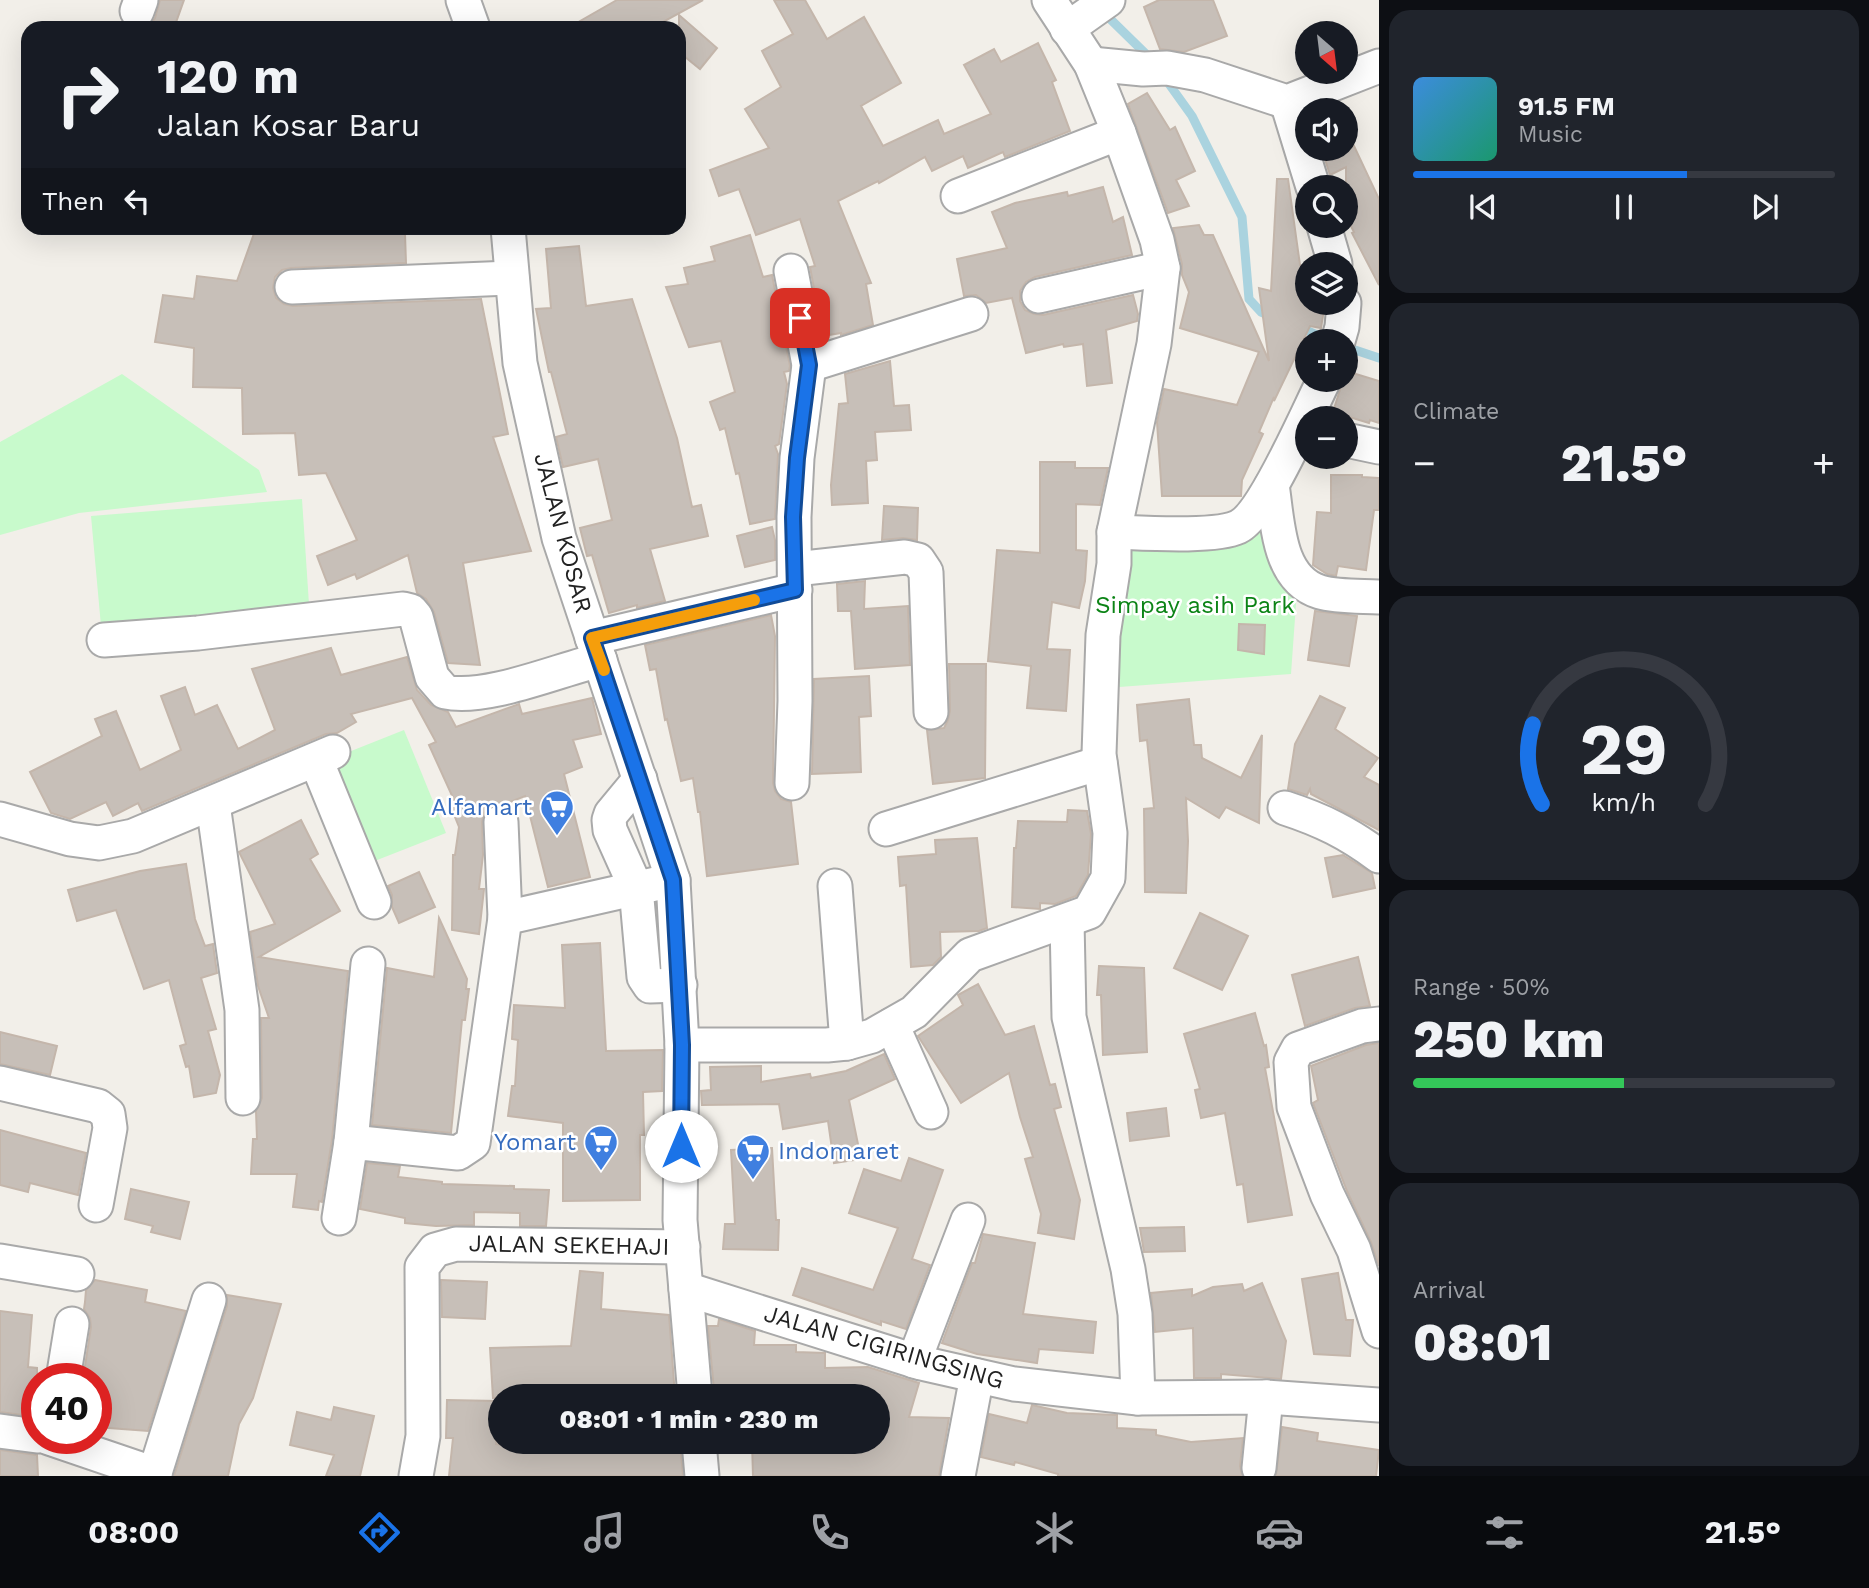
<!DOCTYPE html>
<meta charset="utf-8">
<style>
:root{--surface:#171b24;--page:#20242c;--text:#f1f3f6;--muted:#9ea1a6;--line:#363941;--accent:#1a73e8}
body{margin:0;font-family:"Work Sans",sans-serif;background:var(--page);color:var(--text);height:100vh;display:flex;flex-direction:column;font-size:26px;white-space:nowrap}
*{box-sizing:border-box;margin:0}
p{font-size:23px;color:var(--muted)}
.icon{flex:none;width:38px;height:38px;fill:none;stroke:currentColor;stroke-width:2;stroke-linecap:round;stroke-linejoin:round}
.map{position:relative;flex:1;overflow:hidden}
.drawer{display:flex;flex-direction:column;gap:10px;padding:10px;background:#0d0f14;width:490px}
.drawer>*{flex:none}
.hud{position:absolute;left:21px;top:21px;width:665px;height:214px;border-radius:21px;box-shadow:0 7px 28px #0002;background:#171b24;color:var(--text);overflow:hidden}
.needle{width:46px;rotate:152deg}
.controls{position:absolute;left:1295px;top:21px;display:grid;gap:14px}
.controls a{display:grid;place-items:center;width:63px;height:63px;border-radius:50%;background:var(--surface);box-shadow:0 7px 28px #0002;font-size:35px}
.speed{position:absolute;left:21px;top:1363px;display:flex;gap:14px;font-size:35px;font-weight:700;text-align:center}
.speed>*{display:grid;place-content:center;width:91px;height:91px;border-radius:50%;background:var(--surface);box-shadow:0 7px 28px #0002;line-height:1}
.speed .limit{border:10px solid #d22;background:#fff;color:#111}
.pin{position:absolute;display:grid;place-items:center;width:60px;height:60px;color:#fff;margin:-30px;border-radius:14px;box-shadow:0 4px 10px #0006}
.me{position:absolute;width:77px;margin:-38px;rotate:0deg;stroke-linejoin:round;filter:drop-shadow(0 0 5px #0008)}
.turn{display:flex;align-items:center;gap:24px;height:147px;padding:0 21px;font-size:32px}
.turn .icon{width:91px;height:91px;stroke-width:2.5}
.turn b{display:block;font-size:49px;line-height:60px}
.then{display:flex;align-items:center;height:66px;padding:0 21px;background:#0003;gap:14px;font-size:26px}
.big{font-size:52px;font-weight:800;line-height:1.1}
.drawer .card{flex:1;display:flex;flex-direction:column;justify-content:center;gap:10px;min-width:0;padding:0 24px;border-radius:21px;background:var(--page)}
.drawer .dial{align-items:center;gap:0}
.dial svg{height:182px;overflow:visible;fill:none;stroke:var(--line);stroke-width:7;stroke-linecap:round;text-anchor:middle}
.dial text{fill:var(--text);stroke:none}
.song{display:flex;align-items:center;gap:21px}
.cover{width:84px;height:84px;border-radius:10px;background:linear-gradient(135deg,hsl(210 70% 55%),hsl(160 70% 35%))}
.played{height:7px;border-radius:4px;background:linear-gradient(90deg,var(--accent) 65%,var(--line) 65%)}
.keys{display:flex;justify-content:space-around;direction:ltr}
.heat{display:flex;justify-content:space-between;align-items:center;font-size:38px;direction:ltr}
.charge{height:10px;border-radius:5px;background:linear-gradient(90deg,#34c759 50%,var(--line) 0)}
.trip{position:absolute;left:488px;top:1384px;width:402px;height:70px;border-radius:35px;background:var(--surface);box-shadow:0 7px 28px #0002;font-weight:800;line-height:70px;text-align:center}
.tabs{display:flex;height:112px;justify-content:space-around;align-items:center;background:#090b0e;color:var(--muted)}
.tabs .icon{width:49px;height:49px}
.tabs .selected{color:var(--accent)}
.tabs b{font-size:32px;color:var(--text)}
main{display:flex;flex:1;min-height:0}
.map>svg:first-child{display:block}
</style>
<main>
<div class="map">
<svg width="1379" height="1476" viewBox="0 0 1379 1476">
<rect width="100%" height="100%" fill="#f2efe9"/>
<g fill="#c8facc">
<polygon points="122,374 259,470 267,492 79,513 0,535 0,442"/>
<polygon points="1271,484 1297,590 1291,674 1106,688 1117,532 1222,528"/>
<polygon points="302,499 309,604 101,626 91,516"/>
<polygon points="404,730 446,833 367,864 326,761"/>
</g>
<g fill="none" stroke-linecap="round" stroke-linejoin="round">
<g stroke="#aad3df" stroke-width="9">
<polyline points="1102,11 1152,60"/>
<polyline points="1164,77 1192,116 1242,217 1249,299 1261,312 1273,317"/>
<polyline points="1299,327 1331,341"/>
<polyline points="1346,347 1379,358"/>
</g>
</g>
<g fill="#c7bfb8" stroke="#c4b6ab" stroke-width="2">
<polygon points="160,0 184,0 174,28 148,28 155,18"/>
<polygon points="617,0 703,0 652,28 568,28"/>
<polygon points="774,0 805,0 827,39 864,17 901,83 861,106 883,146 938,120 944,134 991,114 964,65 994,49 1001,62 1038,43 1056,80 1052,82 1070,131 1005,157 1003,152 968,168 963,156 932,171 925,157 879,183 878,181 838,201 871,283 866,284 873,325 841,335 841,333 823,336 810,267 815,266 800,219 756,235 739,189 719,196 710,170 769,148 745,109 781,87 762,51 793,34"/>
<polygon points="1159,0 1213,0 1227,36 1184,52 1160,49 1144,7"/>
<polygon points="679,15 717,48 700,69 679,52"/>
<polygon points="1147,93 1170,130 1175,127 1195,171 1176,180 1189,206 1168,213 1128,104"/>
<polygon points="1346,129 1379,199 1379,285 1352,233 1354,232 1346,217 1346,167 1330,175 1323,153 1332,149 1346,149"/>
<polygon points="1277,179 1288,179 1300,265 1307,267 1307,303 1325,303 1321,328 1310,326 1274,401 1274,397 1259,432 1263,434 1242,480 1241,496 1162,496 1157,422 1164,389 1237,405 1259,352 1180,328 1189,292 1182,275 1182,264 1173,228 1199,225 1204,235 1213,235 1269,361 1259,288 1271,291"/>
<polygon points="1103,187 1113,222 1123,217 1132,255 1035,277 1026,282 1020,291 1020,301 1025,310 1034,314 1043,315 1133,295 1138,314 1137,321 1106,330 1112,383 1087,386 1083,344 1064,347 1063,344 1026,353 1012,298 986,303 976,295 964,296 957,259 1007,248 992,212 1015,203 1067,192 1068,196"/>
<polygon points="256,228 286,228 284,233 405,234 406,263 291,268 282,270 275,277 273,288 276,298 284,304 293,306 481,299 508,434 493,437 531,551 463,563 480,665 448,663 434,612 426,599 417,593 408,555 357,579 355,574 328,585 317,556 357,540 326,473 299,475 295,433 243,434 242,388 193,387 194,348 155,342 163,295 194,299 197,276 237,281"/>
<polygon points="750,235 763,277 772,275 790,366 789,371 784,372 787,384 779,444 775,446 778,454 775,519 750,524 739,473 736,474 725,428 720,430 710,402 735,392 721,341 689,347 666,287 688,284 684,268 715,261 711,247"/>
<polygon points="579,246 586,306 632,299 677,438 692,507 701,505 708,536 650,549 665,601 637,608 637,605 609,613 592,555 587,556 580,528 612,520 598,459 563,467 556,437 567,434 551,372 549,372 536,309 551,308 546,249"/>
<polygon points="890,361 894,406 909,405 911,430 875,432 877,460 866,461 868,503 832,505 831,485 839,404 848,403 845,374"/>
<polygon points="1346,371 1379,381 1379,423 1370,420 1369,423 1333,412 1343,380 1346,380"/>
<polygon points="1040,462 1075,462 1075,468 1108,468 1100,505 1076,504 1076,550 1087,551 1085,581 1079,608 1052,602 1047,649 1070,650 1066,711 1027,708 1031,666 988,661 997,550 1040,553"/>
<polygon points="1331,475 1362,475 1362,477 1379,478 1379,510 1374,510 1366,570 1338,566 1336,576 1327,574 1313,565 1317,512 1331,513"/>
<polygon points="884,506 918,508 917,540 903,538 882,540"/>
<polygon points="772,527 775,540 775,560 745,567 737,536"/>
<polygon points="865,581 864,609 908,606 910,665 855,669 851,611 838,611 837,584"/>
<polygon points="1315,611 1357,616 1349,666 1308,660"/>
<polygon points="771,615 775,636 773,783 775,791 781,799 791,802 798,864 707,876 700,812 698,812 693,778 681,781 667,719 665,720 656,669 650,670 645,645"/>
<polygon points="1239,624 1265,625 1264,654 1238,650"/>
<polygon points="331,648 341,675 407,657 417,690 431,705 448,712 456,727 519,704 522,714 592,698 601,734 573,740 582,767 564,774 590,877 548,887 525,796 505,804 491,805 484,813 482,822 483,855 479,889 484,889 479,934 452,930 453,855 455,855 459,827 449,802 454,800 429,745 436,742 412,698 351,714 356,722 337,733 326,734 142,811 138,803 113,816 106,802 70,819 51,813 30,772 102,736 95,719 116,711 140,770 181,750 161,696 185,687 195,715 217,705 238,749 275,730 252,669"/>
<polygon points="949,664 986,664 985,778 933,784 927,730 944,728 948,720 950,711"/>
<polygon points="869,676 871,716 859,717 861,772 812,774 814,679"/>
<polygon points="1320,696 1345,708 1335,729 1378,758 1364,777 1379,785 1379,830 1311,794 1310,789 1307,795 1288,789 1295,744"/>
<polygon points="1189,699 1194,745 1201,745 1202,758 1241,778 1262,735 1259,823 1226,807 1219,818 1186,798 1188,841 1186,893 1145,892 1144,809 1154,808 1147,740 1140,741 1137,705"/>
<polygon points="1068,810 1087,811 1091,834 1088,875 1076,896 1055,904 1040,903 1040,909 1012,907 1014,848 1016,848 1018,821 1067,822"/>
<polygon points="301,820 318,854 310,859 340,911 259,957 348,971 332,1140 322,1202 319,1201 318,1210 293,1207 297,1174 251,1174 253,1139 257,1139 256,1111 262,1098 261,1018 269,1018 258,986 250,932 275,924 239,852"/>
<polygon points="977,838 987,928 979,931 940,932 941,957 933,965 911,967 906,885 900,886 898,857 936,854 935,840"/>
<polygon points="1343,855 1372,873 1375,888 1333,897 1325,858"/>
<polygon points="186,864 195,919 205,946 213,944 217,973 201,978 216,1029 208,1031 220,1075 216,1093 194,1097 189,1066 186,1067 180,1046 186,1044 169,980 144,989 116,910 77,921 68,890 140,871"/>
<polygon points="419,872 435,907 399,923 392,907 392,895 388,886"/>
<polygon points="1200,913 1248,936 1222,990 1174,968"/>
<polygon points="439,918 467,979 466,989 469,989 465,1020 462,1020 451,1133 372,1125 387,968 434,977"/>
<polygon points="600,943 606,1051 663,1050 662,1091 643,1092 644,1135 640,1135 640,1200 563,1201 563,1123 508,1116 512,1086 515,1086 518,1040 512,1039 514,1005 565,1008 562,945"/>
<polygon points="1358,957 1370,1006 1355,1008 1305,1026 1292,975"/>
<polygon points="1099,966 1144,968 1147,1052 1103,1055 1101,995 1097,995"/>
<polygon points="978,984 1005,1035 1034,1026 1050,1085 1055,1084 1061,1107 1054,1109 1080,1200 1074,1239 1038,1233 1041,1214 1025,1159 1033,1157 1020,1117 1009,1073 961,1103 918,1036 963,1005 958,995"/>
<polygon points="1255,1013 1264,1046 1266,1045 1269,1067 1265,1068 1292,1215 1248,1222 1243,1184 1237,1185 1225,1113 1201,1118 1195,1090 1200,1089 1184,1034"/>
<polygon points="0,1032 57,1046 50,1075 0,1064"/>
<polygon points="1379,1043 1379,1266 1371,1242 1347,1191 1313,1103 1318,1100 1311,1066 1366,1045"/>
<polygon points="884,1054 895,1079 849,1100 861,1159 834,1163 828,1121 783,1129 779,1104 702,1105 701,1091 711,1090 710,1067 761,1066 761,1082 810,1074 811,1078 846,1071"/>
<polygon points="1166,1108 1169,1136 1130,1141 1127,1113"/>
<polygon points="0,1130 86,1153 78,1195 30,1183 28,1192 0,1185"/>
<polygon points="772,1148 776,1220 779,1220 778,1250 723,1249 725,1224 735,1224 731,1150"/>
<polygon points="909,1158 943,1170 912,1259 930,1265 906,1329 881,1321 881,1325 793,1295 802,1268 873,1290 898,1228 849,1213 864,1169 901,1181"/>
<polygon points="367,1163 400,1166 398,1177 442,1182 442,1184 514,1186 514,1189 549,1190 546,1226 520,1226 520,1213 474,1212 474,1225 436,1226 405,1223 405,1218 360,1209"/>
<polygon points="131,1189 189,1202 180,1239 151,1232 153,1226 125,1219"/>
<polygon points="1184,1227 1185,1251 1144,1252 1140,1228"/>
<polygon points="983,1234 1035,1243 1023,1314 1096,1322 1093,1353 1039,1349 1037,1363 977,1354 942,1343 972,1263 975,1263"/>
<polygon points="580,1271 603,1273 601,1309 669,1315 675,1396 560,1396 560,1394 493,1398 490,1348 571,1346"/>
<polygon points="1338,1273 1346,1320 1353,1320 1350,1356 1314,1354 1302,1279"/>
<polygon points="95,1280 147,1290 145,1302 186,1311 148,1431 96,1427 96,1379 83,1379 91,1327 90,1318 84,1309 85,1302 86,1290"/>
<polygon points="441,1280 487,1282 485,1319 442,1317"/>
<polygon points="1262,1283 1286,1341 1281,1379 1221,1374 1221,1378 1194,1378 1193,1328 1155,1332 1151,1293 1192,1289 1192,1296 1213,1287 1242,1284 1244,1291"/>
<polygon points="227,1295 281,1304 253,1398 239,1424 228,1476 174,1476 227,1306"/>
<polygon points="0,1311 32,1315 28,1367 37,1368 37,1417 0,1412"/>
<polygon points="719,1319 755,1331 754,1345 796,1345 796,1352 825,1353 825,1368 868,1367 919,1383 909,1417 949,1418 939,1476 753,1476 752,1442 881,1442 879,1396 801,1396 801,1388 714,1390 708,1326 718,1326"/>
<polygon points="447,1400 497,1401 496,1444 562,1452 562,1442 680,1442 683,1476 449,1476 453,1438 446,1438"/>
<polygon points="1032,1405 1067,1413 1117,1415 1117,1428 1156,1430 1156,1435 1191,1442 1243,1438 1240,1466 1242,1476 1058,1476 1058,1474 1015,1462 1014,1465 981,1457 989,1414 1027,1423"/>
<polygon points="334,1407 374,1416 360,1476 326,1476 334,1455 290,1445 297,1412 331,1420"/>
<polygon points="1282,1427 1318,1433 1317,1441 1379,1450 1376,1476 1276,1476"/>
<polygon points="0,1450 37,1455 38,1476 0,1476"/>
</g>
<g fill="none" stroke-linecap="round" stroke-linejoin="round">
<g stroke="#a9a9a9" stroke-width="37">
<g id="minor">
<polyline points="463,0 473,28"/>
<polyline points="137,11 141,0"/>
<polyline points="1067,29 1108,0"/>
<polyline points="1091,64 1143,69 1167,68 1205,75 1287,102 1379,66"/>
<polyline points="1287,102 1313,187"/>
<polyline points="958,196 1119,133"/>
<polyline points="1324,226 1335,264"/>
<polyline points="508,228 520,363 559,538 673,880 682,1045 680,1220 695,1396"/>
<polyline points="791,271 809,365 797,458 794,517 795,701 792,783"/>
<polyline points="292,287 512,278"/>
<polyline points="1039,296 1163,268"/>
<polyline points="1338,341 1342,327 1344,303"/>
<polyline points="809,365 971,314"/>
<polyline points="1346,440 1379,447"/>
<path d="M 1272,485 C 1278,521 1277,579 1320,592 C 1337,597 1360,596 1379,597"/>
<path d="M 1114,532 C 1143,533 1214,538 1238,527 C 1265,514 1308,411 1324,380"/>
<polyline points="795,569 905,557 918,560 926,572 931,712"/>
<polyline points="592,638 795,590"/>
<path d="M 104,640 L 198,633 L 403,609 L 411,611 L 416,617 L 432,677 L 445,692 C 486,701 558,670 600,660"/>
<polyline points="316,760 374,902"/>
<polyline points="640,779 611,814 609,820 610,830 636,888 644,977 650,986 680,985"/>
<polyline points="213,804 242,1010 243,1098"/>
<path d="M 1285,808 C 1322,820 1348,833 1379,856"/>
<polyline points="0,819 70,839 99,843 133,836 333,752"/>
<polyline points="501,822 505,918"/>
<polyline points="886,829 1100,763"/>
<polyline points="835,886 847,1043"/>
<polyline points="1067,921 1069,1017 1128,1269 1135,1314 1138,1398"/>
<polyline points="1379,1024 1362,1026 1298,1049 1291,1062 1294,1107 1327,1194 1354,1250 1379,1331"/>
<polyline points="892,1025 931,1112"/>
<polyline points="682,1045 827,1045 847,1043 872,1036 914,1012 970,955 1089,912 1108,878 1110,833 1099,754 1103,635 1114,564 1114,532 1154,344 1163,268 1157,240 1119,133 1091,64 1049,0"/>
<polyline points="0,1083 98,1106 108,1114 110,1128 96,1205"/>
<polyline points="351,1142 368,964"/>
<polyline points="339,1218 351,1142 458,1153 473,1143 505,918 673,880"/>
<polyline points="0,1261 77,1274"/>
<polyline points="686,1289 921,1363 1014,1384 1138,1398 1266,1397 1379,1405"/>
<polyline points="914,1361 968,1220"/>
<polyline points="63,1379 72,1324"/>
<polyline points="0,1431 37,1436"/>
<polyline points="49,1438 155,1474"/>
<polyline points="699,1442 702,1476"/>
<polyline points="1259,1468 1266,1397"/>
<polyline points="154,1476 209,1300"/>
<polyline points="416,1476 423,1436 422,1267 435,1250 456,1244 683,1247"/>
<polyline points="958,1476 977,1376"/>
</g>
</g>
<use href="#minor" stroke="#fff" stroke-width="33"/>
</g>
<g fill="none" stroke-linecap="round" stroke-linejoin="round">
<g stroke="#114b97" stroke-width="18">
<polyline id="route" points="681,1146 682,1045 673,880 592,638 795,590 793,517 797,458 809,365 800,318"/>
</g>
<use href="#route" stroke="#1a73e8" stroke-width="12"/>
<polyline stroke="#f59e0b" stroke-width="12" points="604,670 592,638 754,600"/>
</g>
<defs>
<g id="supermarket-pin" transform="scale(1.75)"><path d="M0 17L-7.5 6A9.5 9.5 0 1 1 7.5 6Z" fill="#3f7fe0" stroke="#fff"/><path d="M-6-5.5h2.5l.6 2H6L4.5 2H-2.5L-4.4-4H-6ZM-1.5 3.2a1.3 1.3 0 1 0 .1 0ZM3 3.2a1.3 1.3 0 1 0 .1 0Z" fill="#fff"/></g>
</defs>
<g fill-rule="evenodd">
<use href="#supermarket-pin" x="557" y="807"/>
<use href="#supermarket-pin" x="601" y="1142"/>
<use href="#supermarket-pin" x="753" y="1151"/>
</g>
<g text-anchor="middle" stroke-width="5" stroke-linejoin="round" paint-order="stroke">
<g font-size="24" fill="#222" stroke="#fff">
<text transform="translate(563 533) rotate(75)" y="8">JALAN KOSAR</text>
<text transform="translate(569 1245) rotate(1)" y="8">JALAN SEKEHAJI</text>
<text transform="translate(884 1347) rotate(16)" y="8">JALAN CIGIRINGSING</text>
</g>
<g font-size="24" fill="#0c8416" stroke="#fff">
<text x="1195" y="613">Simpay asih Park</text>
</g>
<g font-size="24" fill="#366cbe" stroke="#fff" text-anchor="end">
<text x="532" y="815">Alfamart</text>
<text x="576" y="1150">Yomart</text>
<text x="778" y="1159" text-anchor="start">Indomaret</text>
</g>
</g>
</svg>
<div class="controls">
<a><svg class="needle" viewBox="-14 -14 28 28"><path d="M0-13l5 13h-10z" fill="#e53935"/><path d="M0 13l5-13h-10z" fill="#9ea1a6"/></svg></a>
<a><svg class="icon" aria-label="sound" viewBox="0 0 24 24"><path d="M4 9h4l5-4v14l-5-4H4zM17 9q2 3 0 6"/></svg></a>
<a><svg class="icon" aria-label="search" viewBox="0 0 24 24"><circle cx="10" cy="10" r="6"/><path d="M15 15l6 6"/></svg></a>
<a><svg class="icon" aria-label="layers" viewBox="0 0 24 24"><path d="M12 4l9 5-9 5-9-5zM3 14l9 5 9-5"/></svg></a>
<a>+</a>
<a>−</a>
</div>
<div class="speed"><div class="limit">40</div></div>
<div class="pin" style="left:800px;top:318px;background:#d93025"><svg class="icon" aria-label="arrive" viewBox="0 0 24 24"><path d="M6 21V4h12l-3 4 3 4H6"/></svg></div>
<svg class="me" style="left:681px;top:1146px" viewBox="-20 -20 40 40"><circle r="19" fill="#fff"/><path d="M0-13L10 11 0 6-10 11z" fill="#1a73e8"/></svg>
<div class="trip">08:01 · 1 min · 230 m</div>
<div class="hud">
<div class="turn"><svg class="icon" aria-label="right" viewBox="0 0 24 24"><path d="M7 20v-9h11M14 6l5 5-5 5"/></svg><div><b>120 m</b>Jalan Kosar Baru</div></div>
<div class="then">Then<svg class="icon" aria-label="left" viewBox="0 0 24 24"><path d="M17 20v-9H6M10 6l-5 5 5 5"/></svg></div>
</div>
</div>
<section class="drawer">
<div class="card">
<div class="song"><i class="cover"></i><div><b>91.5 FM</b><p>Music</p></div></div>
<div class="played"></div>
<div class="keys"><svg class="icon" aria-label="previous" viewBox="0 0 24 24"><path d="M18 5L8 12l10 7zM5 5v14"/></svg><svg class="icon" aria-label="pause" viewBox="0 0 24 24"><path d="M8 5v14M16 5v14"/></svg><svg class="icon" aria-label="next" viewBox="0 0 24 24"><path d="M6 5l10 7-10 7zM19 5v14"/></svg></div>
</div>
<div class="card"><p>Climate</p>
<div class="heat"><a>−</a><b class="big">21.5°</b><a>+</a></div>
</div>
<div class="card dial"><svg viewBox="0 0 100 80">
<path d="M14 69A42 42 0 1 1 86 69"/>
<path d="M14 69A42 42 0 0 1 10 34" stroke="#1a73e8"/>
<text x="50" y="56" font-size="32" font-weight="700">29</text>
<text x="50" y="72" font-size="11">km/h</text>
</svg></div>
<div class="card"><p>Range · 50%</p><b class="big">250 km</b><div class="charge"></div></div>
<div class="card"><p>Arrival</p><b class="big">08:01</b></div>
</section>
</main>
<nav class="tabs">
<b>08:00</b>
<svg class="icon selected" aria-label="directions" viewBox="0 0 24 24"><path d="M12 3l9 9-9 9-9-9zM9 14v-3h6M13 9l2 2-2 2"/></svg>
<svg class="icon" aria-label="music" viewBox="0 0 24 24"><path d="M9 18V5l10-2v13"/><circle cx="6" cy="18" r="3"/><circle cx="16" cy="16" r="3"/></svg>
<svg class="icon" aria-label="phone" viewBox="0 0 24 24"><path d="M5 4h4l2 5-3 2q2 4 5 5l2-3 5 2v4C11 20 4 13 5 4z"/></svg>
<svg class="icon" aria-label="climate" viewBox="0 0 24 24"><path d="M12 3v18M4 7l16 10M4 17L20 7"/></svg>
<svg class="icon" aria-label="car" viewBox="0 0 24 24"><path d="M5 17H2v-5l4-1 3-4h7l3 4 3 1v5h-3M9 17h6M6 11h13"/><circle cx="7" cy="17" r="2"/><circle cx="17" cy="17" r="2"/></svg>
<svg class="icon" aria-label="filters" viewBox="0 0 24 24"><path d="M4 7h16M4 17h16"/><circle cx="9" cy="7" r="2"/><circle cx="15" cy="17" r="2"/></svg>
<b>21.5°</b>
</nav>
